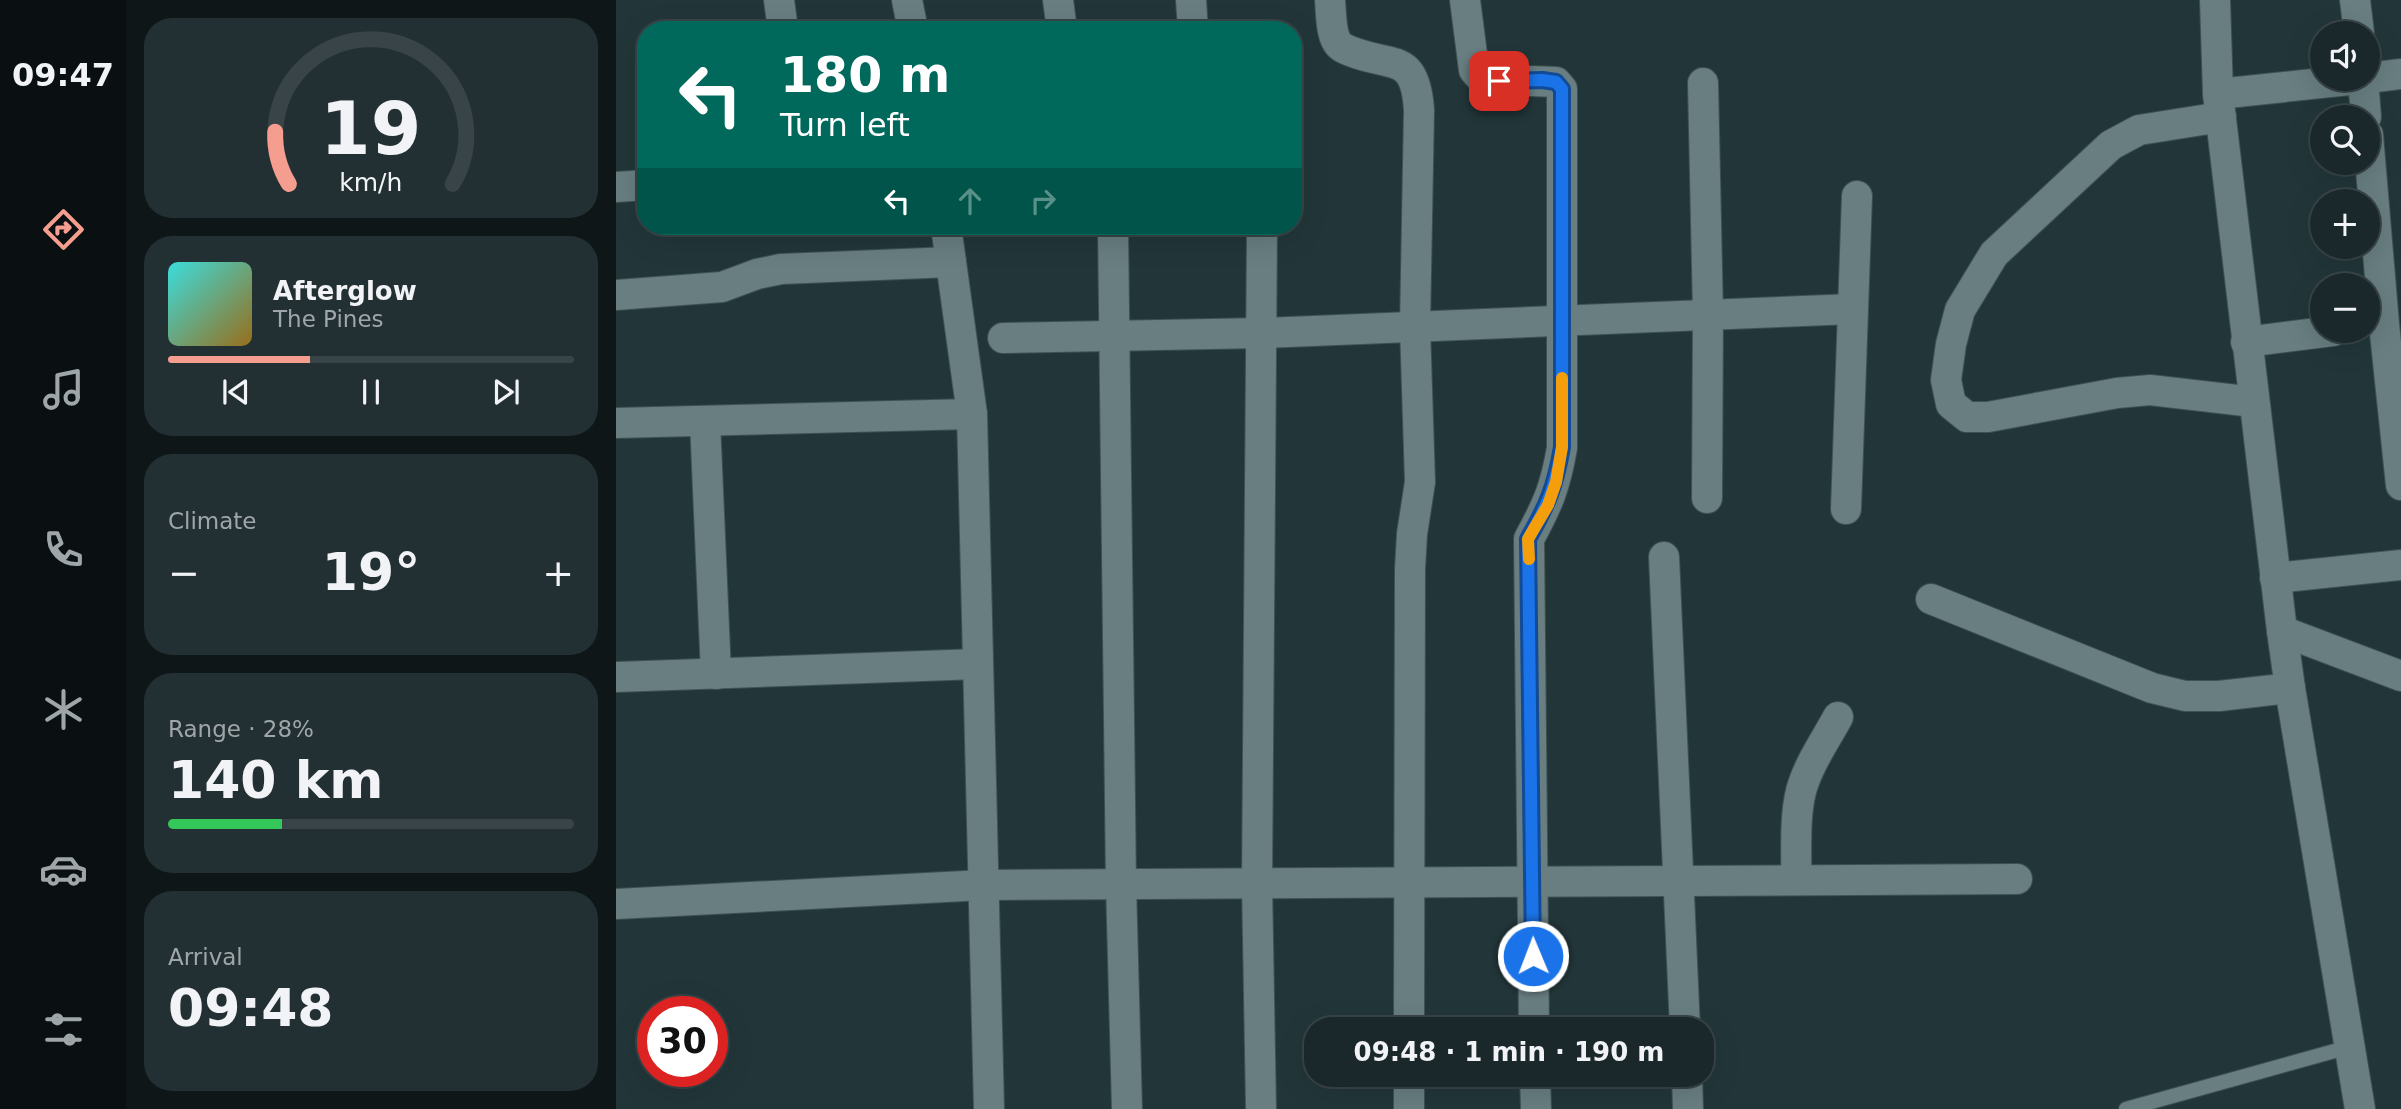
<!DOCTYPE html>
<meta charset="utf-8">
<style>
:root{--surface:#1a282b;--page:#233033;--text:#f1f3f6;--muted:#9fa6a9;--line:#384447;--accent:#f59d8f}
body{margin:0;font-family:"DejaVu Sans",sans-serif;background:var(--page);color:var(--text);height:100vh;display:flex;flex-direction:column;font-size:26px;white-space:nowrap}
*{box-sizing:border-box;margin:0}
p{font-size:23px;color:var(--muted)}
.icon{flex:none;width:38px;height:38px;fill:none;stroke:currentColor;stroke-width:2;stroke-linecap:round;stroke-linejoin:round}
.map{position:relative;flex:1;overflow:hidden}
.side{display:flex;flex-direction:column;gap:18px;padding:18px;background:#0e1618;width:490px}
.side>*{flex:none}
.hud{position:absolute;left:21px;top:21px;width:665px;height:214px;border-radius:28px;box-shadow:0 7px 28px #0002,0 0 0 2px var(--line);background:#00695c;color:#fff;overflow:hidden}
.fabs{position:absolute;left:1694px;top:21px;display:grid;gap:14px}
.fabs a{display:grid;place-items:center;width:70px;height:70px;border-radius:50%;background:var(--surface);box-shadow:0 7px 28px #0002,0 0 0 2px var(--line);font-size:35px}
.speed{position:absolute;left:21px;top:996px;display:flex;gap:14px;font-size:35px;font-weight:700;text-align:center}
.speed>*{display:grid;place-content:center;width:91px;height:91px;border-radius:50%;background:var(--surface);box-shadow:0 7px 28px #0002,0 0 0 2px var(--line);line-height:1}
.speed .limit{border:10px solid #d22;background:#fff;color:#111}
.pin{position:absolute;display:grid;place-items:center;width:60px;height:60px;color:#fff;margin:-30px;border-radius:14px;box-shadow:0 4px 10px #0006}
.me{position:absolute;width:77px;margin:-38px;rotate:359deg;stroke-linejoin:round;filter:drop-shadow(0 0 5px #0008)}
.turn{display:flex;align-items:center;gap:24px;height:147px;padding:0 28px;font-size:32px}
.turn .icon{width:91px;height:91px;stroke-width:2.5}
.turn b{display:block;font-size:49px;line-height:60px}
.lanes{display:flex;align-items:center;height:66px;padding:0 28px;background:#0003;justify-content:center;gap:35px;direction:ltr}
.lanes .off{opacity:.35}
.big{font-size:52px;font-weight:700;line-height:1.1}
.side .card{flex:1;display:flex;flex-direction:column;justify-content:center;gap:10px;min-width:0;padding:0 24px;border-radius:28px;background:var(--page)}
.side .dial{align-items:center;gap:0}
.dial svg{height:182px;overflow:visible;fill:none;stroke:var(--line);stroke-width:7;stroke-linecap:round;text-anchor:middle}
.dial text{fill:var(--text);stroke:none}
.song{display:flex;align-items:center;gap:21px}
.cover{width:84px;height:84px;border-radius:10px;background:linear-gradient(135deg,hsl(180 70% 55%),hsl(40 70% 35%))}
.played{height:7px;border-radius:4px;background:linear-gradient(90deg,var(--accent) 35%,var(--line) 35%)}
.keys{display:flex;justify-content:space-around;direction:ltr}
.heat{display:flex;justify-content:space-between;align-items:center;font-size:38px;direction:ltr}
.charge{height:10px;border-radius:5px;background:linear-gradient(90deg,#34c759 28%,var(--line) 0)}
.trip{position:absolute;left:688px;top:1017px;width:410px;height:70px;border-radius:28px;background:var(--surface);box-shadow:0 7px 28px #0002,0 0 0 2px var(--line);font-weight:700;line-height:70px;text-align:center}
main{display:flex;flex:1;min-height:0}
.tab-bar{display:flex;flex-direction:column;width:126px;justify-content:space-around;align-items:center;background:#0a1011;color:var(--muted)}
.tab-bar .icon{width:49px;height:49px}
.tab-bar .current{color:var(--accent)}
.tab-bar b{font-size:32px;color:var(--text)}
.map>svg:first-child{display:block}
</style>
<main>
<nav class="tab-bar">
<b>09:47</b>
<svg class="icon current" aria-label="directions" viewBox="0 0 24 24"><path d="M12 3l9 9-9 9-9-9zM9 14v-3h6M13 9l2 2-2 2"/></svg>
<svg class="icon" aria-label="music" viewBox="0 0 24 24"><path d="M9 18V5l10-2v13"/><circle cx="6" cy="18" r="3"/><circle cx="16" cy="16" r="3"/></svg>
<svg class="icon" aria-label="phone" viewBox="0 0 24 24"><path d="M5 4h4l2 5-3 2q2 4 5 5l2-3 5 2v4C11 20 4 13 5 4z"/></svg>
<svg class="icon" aria-label="climate" viewBox="0 0 24 24"><path d="M12 3v18M4 7l16 10M4 17L20 7"/></svg>
<svg class="icon" aria-label="car" viewBox="0 0 24 24"><path d="M5 17H2v-5l4-1 3-4h7l3 4 3 1v5h-3M9 17h6M6 11h13"/><circle cx="7" cy="17" r="2"/><circle cx="17" cy="17" r="2"/></svg>
<svg class="icon" aria-label="filters" viewBox="0 0 24 24"><path d="M4 7h16M4 17h16"/><circle cx="9" cy="7" r="2"/><circle cx="15" cy="17" r="2"/></svg>
</nav>
<section class="side">
<div class="card dial"><svg viewBox="0 0 100 80">
<path d="M14 69A42 42 0 1 1 86 69"/>
<path d="M14 69A42 42 0 0 1 8 46" stroke="#f59d8f"/>
<text x="50" y="56" font-size="32" font-weight="700">19</text>
<text x="50" y="72" font-size="11">km/h</text>
</svg></div>
<div class="card">
<div class="song"><i class="cover"></i><div><b>Afterglow</b><p>The Pines</p></div></div>
<div class="played"></div>
<div class="keys"><svg class="icon" aria-label="previous" viewBox="0 0 24 24"><path d="M18 5L8 12l10 7zM5 5v14"/></svg><svg class="icon" aria-label="pause" viewBox="0 0 24 24"><path d="M8 5v14M16 5v14"/></svg><svg class="icon" aria-label="next" viewBox="0 0 24 24"><path d="M6 5l10 7-10 7zM19 5v14"/></svg></div>
</div>
<div class="card"><p>Climate</p>
<div class="heat"><a>−</a><b class="big">19°</b><a>+</a></div>
</div>
<div class="card"><p>Range · 28%</p><b class="big">140 km</b><div class="charge"></div></div>
<div class="card"><p>Arrival</p><b class="big">09:48</b></div>
</section>
<div class="map">
<svg width="1785" height="1109" viewBox="0 0 1785 1109">
<rect width="100%" height="100%" fill="#223639"/>
<g fill="none" stroke-linecap="round" stroke-linejoin="round">
<g stroke="#3f5153" stroke-width="16">
<polyline id="lane" points="1510,1109 1733,1047"/>
</g>
<g stroke="#3f5153" stroke-width="32">
<g id="street">
<polyline points="163,0 167,30"/>
<polyline points="291,0 297,30"/>
<polyline points="442,0 446,30"/>
<polyline points="575,0 577,30"/>
<path d="M 714,0 C 715,12 715,33 721,42 C 724,47 729,49 734,51 C 776,68 799,51 803,110 L 799,327 L 804,482 L 796,534 L 794,569 L 793,1029"/>
<path d="M 849,0 L 858,70 L 866,79 L 940,82 L 946,89 L 946,448 C 939,488 932,504 913,539 L 918,1029"/>
<polyline points="1599,0 1602,94 1666,631 1674,688 1744,1109"/>
<polyline points="1739,0 1743,33"/>
<polyline points="1752,78 1785,74"/>
<polyline points="1747,79 1750,117"/>
<polyline points="1087,83 1092,314 1091,498"/>
<polyline points="1602,94 1743,79"/>
<polyline points="1605,117 1523,130 1495,145 1378,254 1344,310 1335,344 1330,380 1335,404 1351,417 1372,417 1501,393 1534,390 1638,402"/>
<polyline points="1752,135 1768,324 1785,485"/>
<polyline points="0,187 30,185"/>
<polyline points="330,226 356,414 373,1109"/>
<polyline points="497,226 505,884 511,1109"/>
<polyline points="0,295 106,287 141,274 165,269 335,262"/>
<polyline points="387,338 646,333 1237,309"/>
<polyline points="1630,342 1717,331"/>
<polyline points="89,421 100,674"/>
<polyline points="0,423 356,414"/>
<polyline points="1230,509 1241,196"/>
<polyline points="1048,557 1069,1029"/>
<polyline points="1659,578 1785,565"/>
<polyline points="1315,599 1536,688 1569,696 1603,696 1674,688"/>
<polyline points="1666,631 1785,676"/>
<polyline points="0,677 362,664"/>
<path d="M 1180,880 C 1181,852 1178,820 1185,791 C 1192,765 1209,741 1222,717"/>
<polyline points="0,904 368,885 1401,879"/>
<polyline points="793,1074 793,1109"/>
<polyline points="919,1074 920,1109"/>
<polyline points="1071,1074 1072,1109"/>
<polyline points="645,1109 641,883 646,226"/>
</g>
</g>
<use href="#lane" stroke="#687e81" stroke-width="14"/>
<use href="#street" stroke="#687e81" stroke-width="30"/>
</g>
<g fill="none" stroke-linecap="round" stroke-linejoin="round">
<g stroke="#114b97" stroke-width="18">
<path id="route" d="M 883,81 L 926,80 L 940,82 L 946,89 L 946,447 C 939,487 932,504 912,539 L 917,956"/>
</g>
<use href="#route" stroke="#1a73e8" stroke-width="12"/>
<polyline stroke="#f59e0b" stroke-width="12" points="913,559 912,539 932,505 940,482 946,447 946,378"/>
</g>
</svg>
<div class="fabs">
<a><svg class="icon" aria-label="sound" viewBox="0 0 24 24"><path d="M4 9h4l5-4v14l-5-4H4zM17 9q2 3 0 6"/></svg></a>
<a><svg class="icon" aria-label="search" viewBox="0 0 24 24"><circle cx="10" cy="10" r="6"/><path d="M15 15l6 6"/></svg></a>
<a>+</a>
<a>−</a>
</div>
<div class="speed"><div class="limit">30</div></div>
<div class="pin" style="left:883px;top:81px;background:#d93025"><svg class="icon" aria-label="arrive" viewBox="0 0 24 24"><path d="M6 21V4h12l-3 4 3 4H6"/></svg></div>
<svg class="me" style="left:917px;top:956px" viewBox="-20 -20 40 40"><circle r="17" fill="#1a73e8" stroke="#fff" stroke-width="3"/><path d="M0-11L8 9 0 5-8 9z" fill="#fff"/></svg>
<div class="trip">09:48 · 1 min · 190 m</div>
<div class="hud">
<div class="turn"><svg class="icon" aria-label="left" viewBox="0 0 24 24"><path d="M17 20v-9H6M10 6l-5 5 5 5"/></svg><div><b>180 m</b>Turn left</div></div>
<div class="lanes"><svg class="icon" aria-label="left" viewBox="0 0 24 24"><path d="M17 20v-9H6M10 6l-5 5 5 5"/></svg><svg class="icon off" aria-label="ahead" viewBox="0 0 24 24"><path d="M12 20V5M6 11l6-6 6 6"/></svg><svg class="icon off" aria-label="right" viewBox="0 0 24 24"><path d="M7 20v-9h11M14 6l5 5-5 5"/></svg></div>
</div>
</div>
</main>
